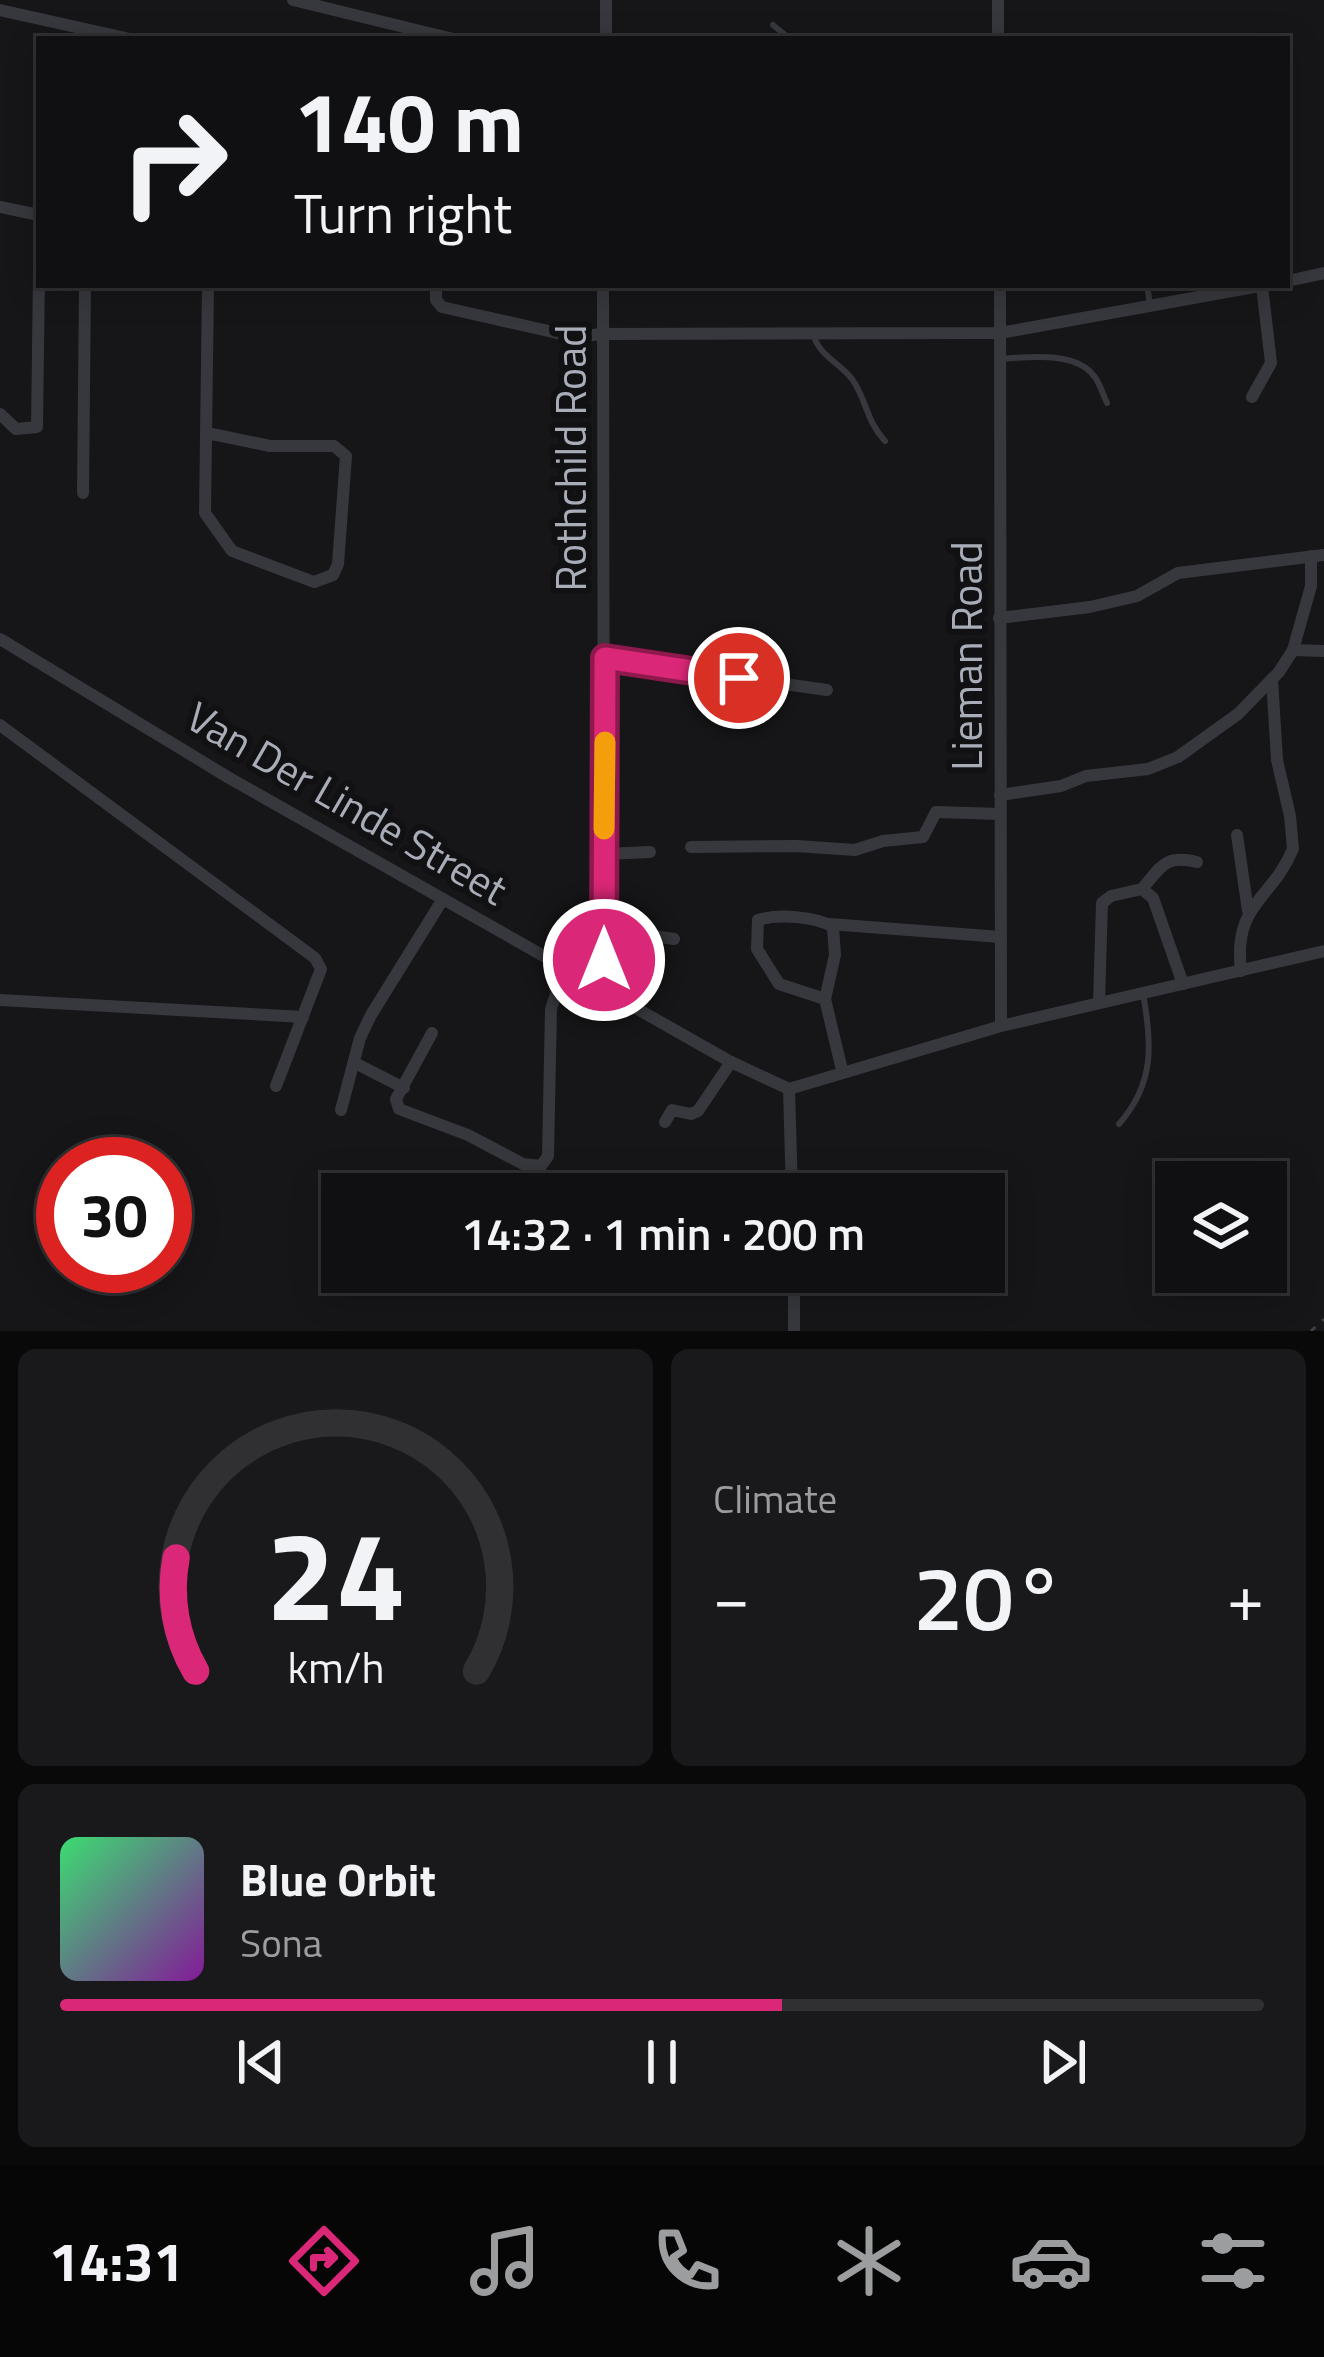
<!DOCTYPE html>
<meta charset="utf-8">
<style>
:root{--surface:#101012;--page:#19191b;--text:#f1f3f6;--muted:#9c9d9f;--line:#303032;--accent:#db2777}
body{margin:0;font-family:"Titillium Web",sans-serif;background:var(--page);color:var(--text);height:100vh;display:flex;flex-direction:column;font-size:45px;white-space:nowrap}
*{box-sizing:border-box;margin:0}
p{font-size:39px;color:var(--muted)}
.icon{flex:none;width:66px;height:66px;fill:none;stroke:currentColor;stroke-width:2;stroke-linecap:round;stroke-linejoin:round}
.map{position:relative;height:1331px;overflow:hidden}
.details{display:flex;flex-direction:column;gap:18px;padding:18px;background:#09090a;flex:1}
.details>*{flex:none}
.banner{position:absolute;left:36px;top:36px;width:1254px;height:252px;border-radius:0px;box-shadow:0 6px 30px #0003,0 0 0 3px var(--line);background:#101012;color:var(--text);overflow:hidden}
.tools{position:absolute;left:1155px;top:1161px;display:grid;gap:24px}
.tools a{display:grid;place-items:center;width:132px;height:132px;border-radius:0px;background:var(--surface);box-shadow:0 6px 30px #0003,0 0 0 3px var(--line);font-size:60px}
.speed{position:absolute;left:36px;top:1137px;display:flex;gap:24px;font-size:60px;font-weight:700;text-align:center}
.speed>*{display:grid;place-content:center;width:156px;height:156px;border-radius:50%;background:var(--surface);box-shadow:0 6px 30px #0003,0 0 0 3px var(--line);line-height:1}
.speed .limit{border:18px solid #d22;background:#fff;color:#111}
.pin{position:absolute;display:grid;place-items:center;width:102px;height:102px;color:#fff;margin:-51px;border:6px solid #fff;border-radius:50%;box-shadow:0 3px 12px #0007}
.me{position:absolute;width:132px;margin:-66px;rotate:0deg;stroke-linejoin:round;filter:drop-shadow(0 0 9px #0008)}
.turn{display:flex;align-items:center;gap:42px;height:252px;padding:0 60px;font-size:54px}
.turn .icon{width:156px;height:156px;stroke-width:2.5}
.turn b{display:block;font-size:84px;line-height:102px}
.big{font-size:90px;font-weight:600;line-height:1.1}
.details .card{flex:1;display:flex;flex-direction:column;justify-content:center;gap:18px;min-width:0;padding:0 42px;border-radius:18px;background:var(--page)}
.details .dial{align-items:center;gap:0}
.dial svg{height:312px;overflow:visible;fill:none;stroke:var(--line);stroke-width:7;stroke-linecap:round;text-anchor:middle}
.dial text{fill:var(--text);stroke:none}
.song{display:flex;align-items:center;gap:36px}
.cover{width:144px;height:144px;border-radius:18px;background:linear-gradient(135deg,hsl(140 70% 55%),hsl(290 70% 35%))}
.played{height:12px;border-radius:6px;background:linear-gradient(90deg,var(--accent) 60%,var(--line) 60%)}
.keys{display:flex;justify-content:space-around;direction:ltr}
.heat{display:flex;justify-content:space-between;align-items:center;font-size:66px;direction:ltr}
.details .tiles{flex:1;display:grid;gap:18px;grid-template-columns:1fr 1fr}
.card:last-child{grid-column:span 2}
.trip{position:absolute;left:321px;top:1173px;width:684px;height:120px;border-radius:0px;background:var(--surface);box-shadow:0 6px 30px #0003,0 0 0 3px var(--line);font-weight:600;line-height:120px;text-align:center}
.tabs{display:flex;height:192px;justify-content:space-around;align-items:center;background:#060607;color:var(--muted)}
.tabs .icon{width:84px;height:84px}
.tabs .on{color:var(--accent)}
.tabs b{font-size:54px;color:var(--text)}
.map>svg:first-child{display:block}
</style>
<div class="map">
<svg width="1324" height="1331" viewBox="0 0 1324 1331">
<rect width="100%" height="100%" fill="#161618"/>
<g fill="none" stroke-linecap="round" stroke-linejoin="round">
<polyline stroke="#3d3f44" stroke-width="3" stroke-dasharray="6 9" stroke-linecap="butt" points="1311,1331 1324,1319"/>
<g stroke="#37383d" stroke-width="6">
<polyline points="773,25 790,39"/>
<polyline points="1147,285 1150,305"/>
<path d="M 813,334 C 820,357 839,362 852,379 C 867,400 866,421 885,441"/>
<path d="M 1001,359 C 1028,357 1076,351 1094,376 C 1100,383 1103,395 1107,403"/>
<path d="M 1119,1124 C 1155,1083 1152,1044 1143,993"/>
</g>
<g stroke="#37383d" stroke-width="12">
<polyline points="293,0 453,39"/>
<polyline points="998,0 998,39"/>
<polyline points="0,10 130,39"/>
<polyline points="606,39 606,0"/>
<polyline points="0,207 39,215"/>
<polyline points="1287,281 1324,273"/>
<polyline points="436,285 436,300 442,307 575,337 603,334 1000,333 1265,285"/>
<polyline points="603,285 604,991"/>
<polyline points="1000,285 1001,1026"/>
<polyline points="1252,397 1271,363 1262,286"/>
<polyline points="0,414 16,429 37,427 39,273"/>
<polyline points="207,433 270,446 334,446 346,456 338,564 333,575 314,582 232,551 205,513 208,285"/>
<polyline points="83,493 85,285"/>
<polyline points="999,618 1090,607 1137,596 1178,573 1324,555"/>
<polyline points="0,639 231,779 731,1062 789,1089 792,1194"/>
<polyline points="1293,650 1324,651"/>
<polyline points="605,659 827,690"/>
<polyline points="0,725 315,958 321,969 276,1086"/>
<polyline points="1000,795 1061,786 1086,776 1148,769 1178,757 1238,714 1279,672 1293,650 1311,586 1311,556"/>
<polyline points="1237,835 1248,911"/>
<polyline points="691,847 796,846 855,850 883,841 923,837 936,812 1000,814"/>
<polyline points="604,854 650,852"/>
<path d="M 1142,889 C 1161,867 1165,854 1197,862"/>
<polyline points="829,924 1001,937"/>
<polyline points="604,929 674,939"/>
<path d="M 1241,971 C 1233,903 1271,901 1293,849 L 1290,816 L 1277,760 L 1272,679"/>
<path d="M 825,999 L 779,984 L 757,949 L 758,920 C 778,914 815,916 833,927 L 835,955 L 825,999 L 842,1070"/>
<polyline points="0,1000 303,1017"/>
<polyline points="1099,1003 1102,903 1111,896 1142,889 1153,898 1183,984"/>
<polyline points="432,1033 396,1099 399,1109 468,1135 523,1164 541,1166 548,1156 551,1009 565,966"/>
<polyline points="355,1063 404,1088"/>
<polyline points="789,1089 1001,1026 1324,951"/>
<polyline points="341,1110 360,1038 371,1015 443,899"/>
<polyline points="665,1122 672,1110 691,1114 698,1111 731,1062"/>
<polyline points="692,1192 792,1179"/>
<polyline points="794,1331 794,1272"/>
</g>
</g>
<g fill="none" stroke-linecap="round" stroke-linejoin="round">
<g stroke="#8e194d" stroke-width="30">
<polyline id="route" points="604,960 605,658 739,678"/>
</g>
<use href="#route" stroke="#db2777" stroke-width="21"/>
<polyline stroke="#f59e0b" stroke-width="21" points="604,829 605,742"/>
</g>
<g text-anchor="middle" stroke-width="12" stroke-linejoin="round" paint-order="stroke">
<g font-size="42" fill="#a8adb8" stroke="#111113">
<text transform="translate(571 458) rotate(-90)" y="15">Rothchild Road</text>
<text transform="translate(967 656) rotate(-90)" y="15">Lieman Road</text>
<text transform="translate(347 803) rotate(30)" y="15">Van Der Linde Street</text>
</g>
</g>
</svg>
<div class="tools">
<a><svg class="icon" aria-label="layers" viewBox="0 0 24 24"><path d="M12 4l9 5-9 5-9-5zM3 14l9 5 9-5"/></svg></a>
</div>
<div class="speed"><div class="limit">30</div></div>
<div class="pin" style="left:739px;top:678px;background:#d93025"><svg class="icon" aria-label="arrive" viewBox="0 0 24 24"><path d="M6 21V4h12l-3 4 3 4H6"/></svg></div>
<svg class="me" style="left:604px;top:960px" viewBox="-20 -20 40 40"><circle r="17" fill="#db2777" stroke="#fff" stroke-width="3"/><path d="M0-11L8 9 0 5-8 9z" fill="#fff"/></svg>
<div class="trip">14:32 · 1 min · 200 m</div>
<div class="banner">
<div class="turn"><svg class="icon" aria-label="right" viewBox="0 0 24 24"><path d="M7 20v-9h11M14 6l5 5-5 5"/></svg><div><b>140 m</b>Turn right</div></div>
</div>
</div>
<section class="details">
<div class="tiles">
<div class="card dial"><svg viewBox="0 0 100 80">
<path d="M14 69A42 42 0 1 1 86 69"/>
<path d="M14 69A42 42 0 0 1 9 40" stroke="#db2777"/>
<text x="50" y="56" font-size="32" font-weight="700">24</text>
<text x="50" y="72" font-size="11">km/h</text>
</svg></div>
<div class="card"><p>Climate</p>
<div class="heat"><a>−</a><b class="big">20°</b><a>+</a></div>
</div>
<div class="card">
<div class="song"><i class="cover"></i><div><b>Blue Orbit</b><p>Sona</p></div></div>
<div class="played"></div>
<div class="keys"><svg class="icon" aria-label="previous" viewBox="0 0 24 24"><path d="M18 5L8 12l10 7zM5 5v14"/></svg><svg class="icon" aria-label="pause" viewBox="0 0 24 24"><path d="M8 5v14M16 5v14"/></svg><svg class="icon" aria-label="next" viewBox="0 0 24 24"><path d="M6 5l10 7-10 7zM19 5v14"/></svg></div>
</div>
</div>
</section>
<nav class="tabs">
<b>14:31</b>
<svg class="icon on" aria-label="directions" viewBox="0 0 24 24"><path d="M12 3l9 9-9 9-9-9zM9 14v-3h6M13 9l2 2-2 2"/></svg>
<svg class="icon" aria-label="music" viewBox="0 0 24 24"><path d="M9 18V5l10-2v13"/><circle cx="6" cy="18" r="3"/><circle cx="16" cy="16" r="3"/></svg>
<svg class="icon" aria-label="phone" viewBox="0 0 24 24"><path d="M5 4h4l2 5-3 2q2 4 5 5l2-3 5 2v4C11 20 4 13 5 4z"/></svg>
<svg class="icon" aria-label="climate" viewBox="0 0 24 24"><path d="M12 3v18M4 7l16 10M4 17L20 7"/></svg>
<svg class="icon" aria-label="car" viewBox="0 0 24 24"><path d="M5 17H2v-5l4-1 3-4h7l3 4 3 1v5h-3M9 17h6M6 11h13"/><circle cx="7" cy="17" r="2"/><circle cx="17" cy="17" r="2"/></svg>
<svg class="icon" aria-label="filters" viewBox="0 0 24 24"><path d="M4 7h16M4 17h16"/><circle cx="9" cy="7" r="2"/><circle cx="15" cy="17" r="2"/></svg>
</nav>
